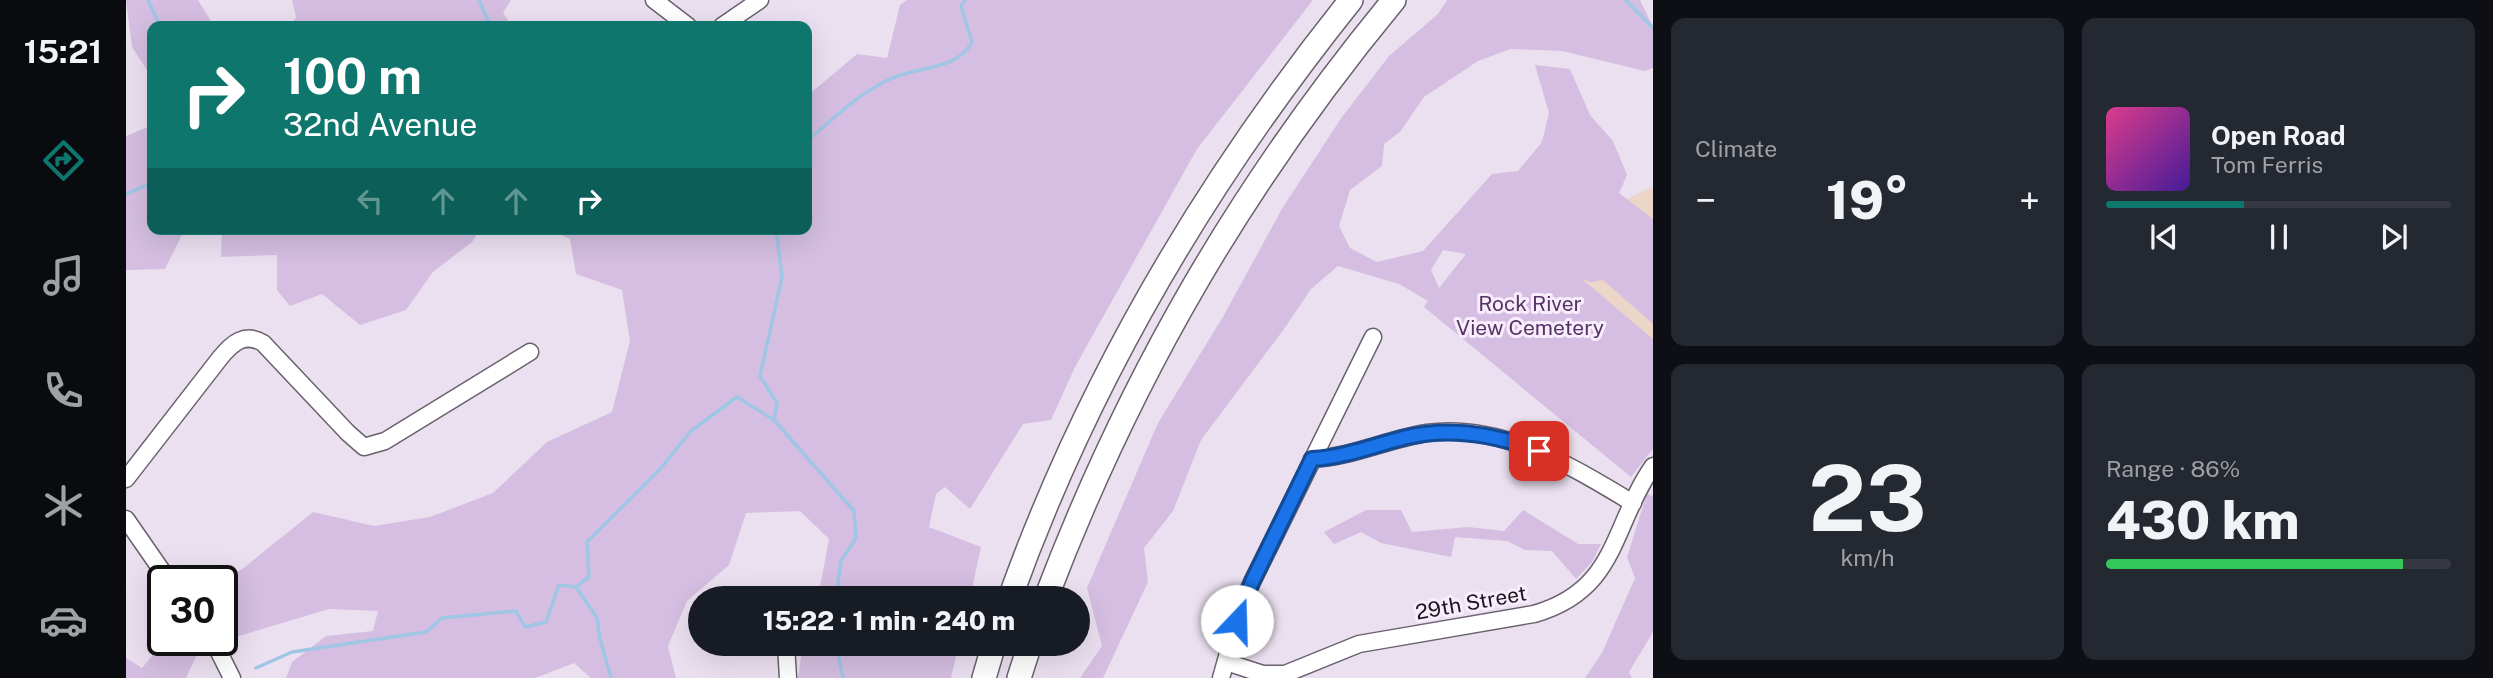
<!DOCTYPE html>
<meta charset="utf-8">
<style>
:root{--surface:#171b24;--page:#242831;--text:#f1f3f6;--muted:#9ea1a6;--line:#363941;--accent:#0f766e}
body{margin:0;font-family:"Public Sans",sans-serif;background:var(--page);color:var(--text);height:100vh;display:flex;flex-direction:column;font-size:26px;white-space:nowrap}
*{box-sizing:border-box;margin:0}
p{font-size:23px;color:var(--muted)}
.icon{flex:none;width:38px;height:38px;fill:none;stroke:currentColor;stroke-width:2;stroke-linecap:round;stroke-linejoin:round}
.map{position:relative;flex:1;overflow:hidden}
.sheet{display:flex;flex-direction:column;gap:18px;padding:18px;background:#0d0f14;width:840px}
.sheet>*{flex:none}
.hud{position:absolute;left:21px;top:21px;width:665px;height:214px;border-radius:14px;box-shadow:0 7px 28px #0002;background:#0f766e;color:#fff;overflow:hidden}
.speed{position:absolute;left:21px;top:565px;display:flex;gap:14px;font-size:35px;font-weight:700;text-align:center}
.speed>*{display:grid;place-content:center;width:91px;height:91px;border-radius:50%;background:var(--surface);box-shadow:0 7px 28px #0002;line-height:1}
.speed .limit{border:4px solid #111;border-radius:10px;background:#fff;color:#111}
.pin{position:absolute;display:grid;place-items:center;width:60px;height:60px;color:#fff;margin:-30px;border-radius:14px;box-shadow:0 4px 10px #0006}
.me{position:absolute;width:77px;margin:-38px;rotate:21deg;stroke-linejoin:round;filter:drop-shadow(0 0 5px #0008)}
.turn{display:flex;align-items:center;gap:24px;height:147px;padding:0 21px;font-size:32px}
.turn .icon{width:91px;height:91px;stroke-width:2.5}
.turn b{display:block;font-size:49px;line-height:60px}
.lanes{display:flex;align-items:center;height:66px;padding:0 21px;background:#0003;justify-content:center;gap:35px;direction:ltr}
.lanes .off{opacity:.35}
.big{font-size:52px;font-weight:800;line-height:1.1}
.sheet .card{flex:1;display:flex;flex-direction:column;justify-content:center;gap:10px;min-width:0;padding:0 24px;border-radius:14px;background:var(--page)}
.sheet .dial{align-items:center;gap:0}
.dial b{font-size:91px;line-height:1}
.song{display:flex;align-items:center;gap:21px}
.cover{width:84px;height:84px;border-radius:10px;background:linear-gradient(135deg,hsl(330 70% 55%),hsl(260 70% 35%))}
.played{height:7px;border-radius:4px;background:linear-gradient(90deg,var(--accent) 40%,var(--line) 40%)}
.keys{display:flex;justify-content:space-around;direction:ltr}
.heat{display:flex;justify-content:space-between;align-items:center;font-size:38px;direction:ltr}
.charge{height:10px;border-radius:5px;background:linear-gradient(90deg,#34c759 86%,var(--line) 0)}
.sheet .tiles{flex:1;display:grid;gap:18px;grid-template-columns:repeat(2,1fr)}
.trip{position:absolute;left:562px;top:586px;width:402px;height:70px;border-radius:35px;background:var(--surface);box-shadow:0 7px 28px #0002;font-weight:800;line-height:70px;text-align:center}
main{display:flex;flex:1;min-height:0}
.tabs{display:flex;flex-direction:column;width:126px;justify-content:space-around;align-items:center;background:#090b0e;color:var(--muted)}
.tabs .icon{width:49px;height:49px}
.tabs .active{color:var(--accent)}
.tabs b{font-size:32px;color:var(--text)}
.map>svg:first-child{display:block}
</style>
<main>
<nav class="tabs">
<b>15:21</b>
<svg class="icon active" aria-label="directions" viewBox="0 0 24 24"><path d="M12 3l9 9-9 9-9-9zM9 14v-3h6M13 9l2 2-2 2"/></svg>
<svg class="icon" aria-label="music" viewBox="0 0 24 24"><path d="M9 18V5l10-2v13"/><circle cx="6" cy="18" r="3"/><circle cx="16" cy="16" r="3"/></svg>
<svg class="icon" aria-label="phone" viewBox="0 0 24 24"><path d="M5 4h4l2 5-3 2q2 4 5 5l2-3 5 2v4C11 20 4 13 5 4z"/></svg>
<svg class="icon" aria-label="climate" viewBox="0 0 24 24"><path d="M12 3v18M4 7l16 10M4 17L20 7"/></svg>
<svg class="icon" aria-label="car" viewBox="0 0 24 24"><path d="M5 17H2v-5l4-1 3-4h7l3 4 3 1v5h-3M9 17h6M6 11h13"/><circle cx="7" cy="17" r="2"/><circle cx="17" cy="17" r="2"/></svg>
</nav>
<div class="map">
<svg width="1527" height="678" viewBox="0 0 1527 678">
<rect width="100%" height="100%" fill="#ebe0f0"/>
<polygon fill="#ebd6c8" points="1525,187 1527,190 1527,339 1413,244"/>
<g fill="#d5bee1" fill-rule="evenodd">
<polygon points="0,0 72,0 88,26 26,26 26,78 6,47"/>
<polygon points="166,0 385,0 377,13 386,26 165,26 170,17"/>
<polygon points="781,0 1187,0 1071,149 949,367 925,420 897,424 844,509 819,487 810,494 803,527 855,547 844,598 692,598 703,539 674,511 620,513 603,565 561,601 542,646 550,678 465,678 448,663 409,678 160,678 166,662 200,636 247,631 252,611 203,609 103,639 96,630 96,581 81,581 115,570 187,512 248,526 304,517 367,493 421,442 486,412 504,341 496,290 450,274 444,239 422,229 681,229 681,96 731,54 761,58 774,5"/>
<path d="M 1321,0 L 1514,0 L 1527,27 L 1527,68 L 1519,71 L 1436,51 L 1385,49 L 1352,61 L 1298,97 L 1274,132 L 1258,144 L 1256,166 L 1224,190 L 1213,226 L 1224,248 L 1251,262 L 1297,251 L 1366,174 L 1392,171 L 1416,142 L 1423,113 L 1409,65 L 1444,69 L 1464,115 L 1487,141 L 1501,175 L 1493,193 L 1527,219 L 1527,324 L 1477,280 L 1465,282 L 1456,279 L 1527,339 L 1527,449 L 1505,477 L 1298,307 L 1302,301 L 1273,284 L 1212,266 L 1185,289 L 1158,329 L 1075,440 L 1047,511 L 1018,548 L 1022,582 L 977,678 L 954,678 L 976,646 L 961,588 L 1032,423 L 1098,315 L 1157,207 L 1216,117 L 1263,56 L 1312,14 ZM 1317,250 L 1340,254 L 1313,288 L 1305,270 Z"/>
<polygon points="26,117 26,229 59,229 39,269 0,270 0,136 22,127"/>
<polygon points="96,229 354,229 346,242 307,272 280,310 234,325 196,294 164,306 151,290 151,255 95,257"/>
<polygon points="1521,494 1527,496 1527,632 1503,672 1506,678 1459,678 1476,653 1509,578 1501,557"/>
<polygon points="1240,510 1275,510 1286,532 1342,527 1378,531 1397,510 1452,544 1475,544 1466,562 1450,579 1426,551 1399,550 1381,541 1329,537 1325,557 1255,543 1235,532 1208,544 1198,532"/>
<polygon points="38,641 61,641 72,652 60,678 0,678 0,658 16,668"/>
<polygon points="677,644 833,644 825,678 672,678"/>
</g>
<g fill="none" stroke-linecap="round" stroke-linejoin="round">
<g stroke="#a0c6e6" stroke-width="3.5">
<polyline points="22,0 34,26"/>
<polyline points="353,0 364,26"/>
<polyline points="1500,0 1527,28"/>
<path d="M 681,141 C 707,119 733,93 764,79 C 790,67 832,70 846,42 L 835,6 L 839,0"/>
<polyline points="0,194 26,183"/>
<polyline points="648,420 728,511 730,538 715,561 710,598"/>
<polyline points="450,587 471,618 474,639 485,678"/>
<polyline points="710,644 717,678"/>
<polyline points="130,668 166,652 300,632 316,618 390,611 399,627 420,622 433,585 450,587 463,577 461,542 535,468 565,431 611,397 648,420 651,403 634,376 656,277 650,229"/>
</g>
<g stroke="#6a616e" stroke-width="19">
<g id="minor">
<polyline points="528,0 562,26"/>
<polyline points="596,26 634,0"/>
<path d="M 1186,459 C 1226,457 1262,439 1301,433 C 1377,423 1445,466 1507,503"/>
<path d="M 0,479 L 94,358 C 106,343 119,332 137,343 L 222,433 L 238,447 L 259,441 L 404,352"/>
<polyline points="0,519 43,581"/>
<polyline points="87,640 106,678"/>
<polyline points="660,644 662,678"/>
<path d="M 1100,662 L 1137,674 L 1159,674 L 1233,644 L 1408,614 C 1492,590 1485,527 1527,466"/>
<polyline points="1095,678 1115,607 1126,582 1247,337"/>
</g>
</g>
<g stroke="#6a616e" stroke-width="26">
<g id="highway">
<path d="M 884,598 C 963,378 1079,182 1225,0"/>
<path d="M 920,598 C 1005,375 1116,184 1268,0"/>
<polyline points="858,678 868,644"/>
<polyline points="893,678 904,644"/>
</g>
</g>
<use href="#minor" stroke="#fff" stroke-width="16"/>
<use href="#highway" stroke="#fff" stroke-width="23"/>
</g>
<g fill="none" stroke-linecap="round" stroke-linejoin="round">
<g stroke="#114b97" stroke-width="18">
<path id="route" d="M 1111,621 L 1126,582 L 1186,459 C 1220,457 1248,445 1281,437 C 1325,427 1371,435 1413,451"/>
</g>
<use href="#route" stroke="#1a73e8" stroke-width="12"/>
</g>
<g text-anchor="middle" stroke-width="6" stroke-linejoin="round" paint-order="stroke">
<g font-size="21" fill="#563465" stroke="#f8edfd">
<text x="1404" y="311">Rock River<tspan x="1404" dy="24">View Cemetery</tspan></text>
</g>
<g font-size="21" fill="#1a171c" stroke="#f8edfd">
<text transform="translate(1345 603) rotate(-10)" y="7">29th Street</text>
</g>
</g>
</svg>
<div class="speed"><div class="limit">30</div></div>
<div class="pin" style="left:1413px;top:451px;background:#d93025"><svg class="icon" aria-label="arrive" viewBox="0 0 24 24"><path d="M6 21V4h12l-3 4 3 4H6"/></svg></div>
<svg class="me" style="left:1111px;top:621px" viewBox="-20 -20 40 40"><circle r="19" fill="#fff"/><path d="M0-13L10 11 0 6-10 11z" fill="#1a73e8"/></svg>
<div class="trip">15:22 · 1 min · 240 m</div>
<div class="hud">
<div class="turn"><svg class="icon" aria-label="right" viewBox="0 0 24 24"><path d="M7 20v-9h11M14 6l5 5-5 5"/></svg><div><b>100 m</b>32nd Avenue</div></div>
<div class="lanes"><svg class="icon off" aria-label="left" viewBox="0 0 24 24"><path d="M17 20v-9H6M10 6l-5 5 5 5"/></svg><svg class="icon off" aria-label="ahead" viewBox="0 0 24 24"><path d="M12 20V5M6 11l6-6 6 6"/></svg><svg class="icon off" aria-label="ahead" viewBox="0 0 24 24"><path d="M12 20V5M6 11l6-6 6 6"/></svg><svg class="icon" aria-label="right" viewBox="0 0 24 24"><path d="M7 20v-9h11M14 6l5 5-5 5"/></svg></div>
</div>
</div>
<section class="sheet">
<div class="tiles">
<div class="card"><p>Climate</p>
<div class="heat"><a>−</a><b class="big">19°</b><a>+</a></div>
</div>
<div class="card">
<div class="song"><i class="cover"></i><div><b>Open Road</b><p>Tom Ferris</p></div></div>
<div class="played"></div>
<div class="keys"><svg class="icon" aria-label="previous" viewBox="0 0 24 24"><path d="M18 5L8 12l10 7zM5 5v14"/></svg><svg class="icon" aria-label="pause" viewBox="0 0 24 24"><path d="M8 5v14M16 5v14"/></svg><svg class="icon" aria-label="next" viewBox="0 0 24 24"><path d="M6 5l10 7-10 7zM19 5v14"/></svg></div>
</div>
<div class="card dial"><b>23</b><p>km/h</p></div>
<div class="card"><p>Range · 86%</p><b class="big">430 km</b><div class="charge"></div></div>
</div>
</section>
</main>
